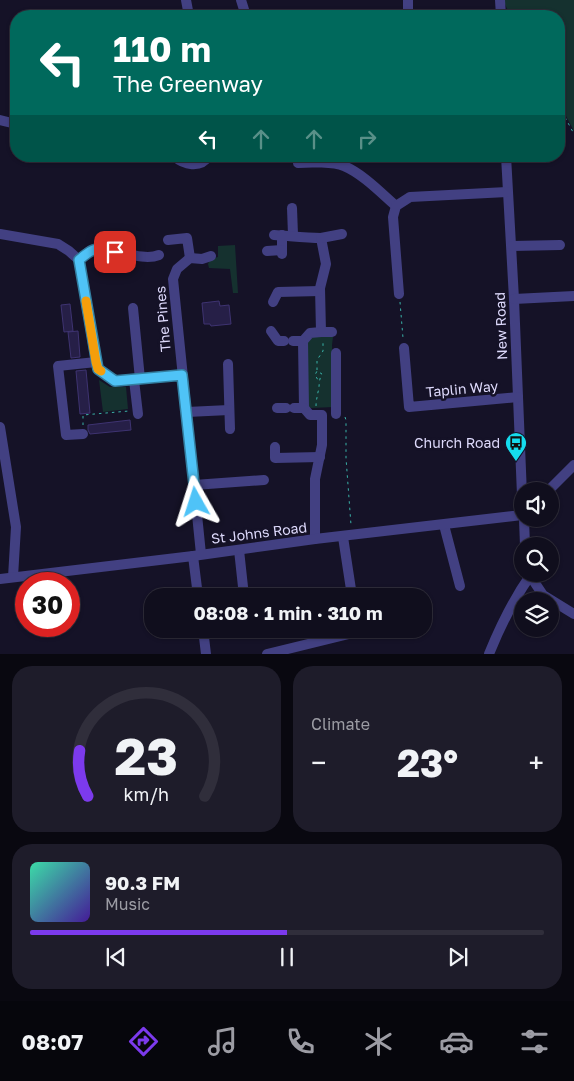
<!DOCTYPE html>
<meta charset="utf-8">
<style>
:root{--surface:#100e1d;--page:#1e1c2a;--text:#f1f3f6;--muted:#9c9ca4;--line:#302e3b;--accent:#7c3aed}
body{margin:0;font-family:"Golos Text",sans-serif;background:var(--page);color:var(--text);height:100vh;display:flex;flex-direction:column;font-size:19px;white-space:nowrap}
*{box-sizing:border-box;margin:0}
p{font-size:16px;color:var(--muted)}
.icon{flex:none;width:28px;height:28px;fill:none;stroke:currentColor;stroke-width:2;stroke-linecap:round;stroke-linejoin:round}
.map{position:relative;height:654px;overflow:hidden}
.sheet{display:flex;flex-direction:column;gap:12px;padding:12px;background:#090810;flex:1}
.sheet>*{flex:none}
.top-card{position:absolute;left:10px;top:10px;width:555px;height:152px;border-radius:20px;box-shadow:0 1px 4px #0004,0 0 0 1px var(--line);background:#00695c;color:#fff;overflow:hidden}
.controls{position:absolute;left:514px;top:482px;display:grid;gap:10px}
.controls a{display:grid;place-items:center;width:45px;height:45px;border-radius:50%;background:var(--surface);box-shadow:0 1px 4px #0004,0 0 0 1px var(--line);font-size:25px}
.speed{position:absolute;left:15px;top:572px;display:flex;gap:10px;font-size:25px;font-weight:700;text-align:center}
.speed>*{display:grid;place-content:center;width:65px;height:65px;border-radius:50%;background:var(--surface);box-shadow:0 1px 4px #0004,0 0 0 1px var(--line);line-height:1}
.speed .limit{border:8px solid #d22;background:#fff;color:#111}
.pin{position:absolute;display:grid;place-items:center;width:42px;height:42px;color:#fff;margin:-21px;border-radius:10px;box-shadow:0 2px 8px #0006}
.me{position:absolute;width:55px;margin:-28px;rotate:354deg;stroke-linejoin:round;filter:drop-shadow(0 0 4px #0008)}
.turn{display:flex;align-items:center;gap:18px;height:105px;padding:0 20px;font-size:22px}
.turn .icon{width:65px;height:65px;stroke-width:2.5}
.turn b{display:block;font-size:35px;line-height:42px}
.lanes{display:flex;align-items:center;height:48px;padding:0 20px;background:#0003;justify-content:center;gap:25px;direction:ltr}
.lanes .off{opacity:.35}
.big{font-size:38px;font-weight:700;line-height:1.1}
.sheet .card{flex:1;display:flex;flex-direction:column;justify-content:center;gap:8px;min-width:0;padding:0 18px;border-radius:20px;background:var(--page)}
.sheet .dial{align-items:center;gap:0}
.dial svg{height:130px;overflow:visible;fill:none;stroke:var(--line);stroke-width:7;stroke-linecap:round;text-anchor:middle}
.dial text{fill:var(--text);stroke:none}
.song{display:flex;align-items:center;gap:15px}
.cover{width:60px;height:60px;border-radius:8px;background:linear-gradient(135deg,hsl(160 70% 55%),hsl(260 70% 35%))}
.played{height:5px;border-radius:2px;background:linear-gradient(90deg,var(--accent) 50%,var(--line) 50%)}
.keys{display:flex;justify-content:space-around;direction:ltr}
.heat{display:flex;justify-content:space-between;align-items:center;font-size:28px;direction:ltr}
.sheet .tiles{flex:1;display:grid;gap:12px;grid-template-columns:1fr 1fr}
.card:last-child{grid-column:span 2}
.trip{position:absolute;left:144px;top:588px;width:288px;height:50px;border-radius:20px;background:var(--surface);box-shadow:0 1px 4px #0004,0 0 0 1px var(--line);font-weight:700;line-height:50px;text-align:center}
.menu{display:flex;height:80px;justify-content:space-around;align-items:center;background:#06060c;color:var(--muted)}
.menu .icon{width:35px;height:35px}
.menu .current{color:var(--accent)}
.menu b{font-size:22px;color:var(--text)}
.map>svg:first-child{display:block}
</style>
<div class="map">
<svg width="574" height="654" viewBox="0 0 574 654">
<rect width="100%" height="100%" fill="#151227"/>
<g fill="#15312f">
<polygon points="505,0 574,0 574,131 559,103 559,16 510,16 505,4"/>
<path d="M 235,245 L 238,293 L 233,293 L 230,269 L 209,268 L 208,264 C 210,259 213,258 218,257 L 218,246 Z"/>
<polygon points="331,335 333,337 332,345 334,407 311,408 308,406 307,342 310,337"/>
<polygon points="99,380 110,387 126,387 128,409 103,412"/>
</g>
<g fill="#261f47" stroke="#3e3371">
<polygon points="219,301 220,306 229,305 231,324 211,326 210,324 204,324 202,303"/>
<polygon points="70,304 73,331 64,332 61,305"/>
<polygon points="78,331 80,357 71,358 68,332"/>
<polygon points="86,370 90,413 80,414 76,371"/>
<polygon points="130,420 131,430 90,434 88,430 88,425"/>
</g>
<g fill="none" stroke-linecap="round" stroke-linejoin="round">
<g stroke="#39b2a8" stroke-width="1" stroke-dasharray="2.5 4" stroke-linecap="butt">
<polyline points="559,106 574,134"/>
<polyline points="400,302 403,338"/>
<polyline points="317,370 317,360 323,351 323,341"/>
<path d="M 316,406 C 316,401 317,398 318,392 C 320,386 318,381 322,374 L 317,371 L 315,375 L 318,380"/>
<polyline points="345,417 346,420 346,458 351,525"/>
<polyline points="83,425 83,415 129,411"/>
</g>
<g stroke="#424082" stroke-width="10">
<polyline points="186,0 189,16"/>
<polyline points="241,0 246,16"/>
<polyline points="408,0 408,16"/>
<polyline points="500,0 501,16"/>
<polyline points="0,120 16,124"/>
<path d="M 174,156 C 184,165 200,169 209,156"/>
<polyline points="506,156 514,299 522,495"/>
<path d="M 298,163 C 310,162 334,162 344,166 C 363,174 381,193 396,206"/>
<polyline points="292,208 293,235"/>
<polyline points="0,234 58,244 69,251 79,260 96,362 99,369 115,381 182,375"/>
<path d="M 274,235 C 290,236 305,238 321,238 L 326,264 L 320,288 L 321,332 L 310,333 L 303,341 L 304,408 L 310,415 L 322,415 L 322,445 L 315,479 L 315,539"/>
<polyline points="282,235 282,254"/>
<polyline points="321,238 342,234"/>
<polyline points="168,240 187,238 190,258"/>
<polyline points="512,246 560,245"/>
<polyline points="267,251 282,250"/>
<path d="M 79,260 C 83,257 87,252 91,250 C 108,243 139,263 159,255"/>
<polyline points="399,294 393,217 396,206 410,197 507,192"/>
<polyline points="514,299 574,296"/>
<polyline points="273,302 278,292 320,291"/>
<polyline points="133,308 140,379"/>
<polyline points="271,331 278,341 284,341"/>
<polyline points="321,332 332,332"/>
<polyline points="293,341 303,341"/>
<polyline points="404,348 409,407 518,397"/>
<polyline points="228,364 230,429"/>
<polyline points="134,380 138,414"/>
<polyline points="277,408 286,408"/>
<polyline points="294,408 304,408"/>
<polyline points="187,412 229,410"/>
<polyline points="336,414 336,353"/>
<polyline points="0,427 16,527 13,577"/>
<polyline points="83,434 66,435 58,366 96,362"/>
<polyline points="275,447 275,458 320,457"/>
<polyline points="194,485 264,480"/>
<polyline points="548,491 574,465"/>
<polyline points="524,519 525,546"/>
<polyline points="444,525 460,586"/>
<polyline points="343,537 352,596"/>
<polyline points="239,550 244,596"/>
<polyline points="201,554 173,279 177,269 190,258 202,259 211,256"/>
<polyline points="193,556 198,596"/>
<polyline points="529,574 543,595 574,614"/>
<polyline points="0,579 193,556 315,539 522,515"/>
<polyline points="203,629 206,654"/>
<polyline points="267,654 353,633 355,629"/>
<path d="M 489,654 C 500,627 513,600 530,576"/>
</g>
</g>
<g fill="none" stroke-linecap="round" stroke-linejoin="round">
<g stroke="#337fa1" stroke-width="12">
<path id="route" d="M 115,252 C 96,247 94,247 79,260 L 98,369 L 115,381 L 182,375 L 196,502"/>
</g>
<use href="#route" stroke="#4fc3f7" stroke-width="9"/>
<polyline stroke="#f59e0b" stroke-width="9" points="86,301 96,362 98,369 101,371"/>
</g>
<defs>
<g id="bus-pin" transform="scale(1.125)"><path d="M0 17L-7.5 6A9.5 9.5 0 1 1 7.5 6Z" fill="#15dcee" stroke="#151227"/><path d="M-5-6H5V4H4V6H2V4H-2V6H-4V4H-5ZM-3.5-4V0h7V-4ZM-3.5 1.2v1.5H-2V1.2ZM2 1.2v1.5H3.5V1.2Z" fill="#111"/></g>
</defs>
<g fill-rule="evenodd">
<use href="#bus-pin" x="516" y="443"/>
</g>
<g text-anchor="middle" stroke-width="5" stroke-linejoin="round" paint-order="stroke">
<g font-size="14" fill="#dedafc" stroke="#151227">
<text transform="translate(163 319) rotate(-95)" y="5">The Pines</text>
<text transform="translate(501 326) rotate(-92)" y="5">New Road</text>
<text transform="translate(462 389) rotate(-5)" y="5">Taplin Way</text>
<text transform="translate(259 533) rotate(-7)" y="5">St Johns Road</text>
</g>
<g font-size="14" fill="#dedafc" stroke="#151227" text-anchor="end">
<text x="500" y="448">Church Road</text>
</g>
</g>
</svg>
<div class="controls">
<a><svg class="icon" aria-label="sound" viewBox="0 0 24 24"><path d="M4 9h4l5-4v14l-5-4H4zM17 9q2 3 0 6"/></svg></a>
<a><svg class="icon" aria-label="search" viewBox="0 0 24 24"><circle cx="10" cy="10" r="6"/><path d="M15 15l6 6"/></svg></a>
<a><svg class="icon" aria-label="layers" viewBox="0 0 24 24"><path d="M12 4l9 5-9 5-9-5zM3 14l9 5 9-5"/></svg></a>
</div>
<div class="speed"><div class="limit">30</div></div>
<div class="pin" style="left:115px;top:252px;background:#d93025"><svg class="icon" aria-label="arrive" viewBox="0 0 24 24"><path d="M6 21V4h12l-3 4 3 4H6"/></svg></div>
<svg class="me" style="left:196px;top:502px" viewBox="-20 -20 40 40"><path d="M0-17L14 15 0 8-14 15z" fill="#4fc3f7" stroke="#fff" stroke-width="4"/></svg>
<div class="trip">08:08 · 1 min · 310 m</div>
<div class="top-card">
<div class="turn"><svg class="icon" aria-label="left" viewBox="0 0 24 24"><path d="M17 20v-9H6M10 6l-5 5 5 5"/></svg><div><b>110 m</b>The Greenway</div></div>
<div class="lanes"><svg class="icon" aria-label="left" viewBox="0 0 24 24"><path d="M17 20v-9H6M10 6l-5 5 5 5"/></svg><svg class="icon off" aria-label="ahead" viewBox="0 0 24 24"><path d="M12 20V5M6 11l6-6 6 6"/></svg><svg class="icon off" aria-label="ahead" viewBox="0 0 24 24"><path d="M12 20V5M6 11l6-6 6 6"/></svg><svg class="icon off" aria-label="right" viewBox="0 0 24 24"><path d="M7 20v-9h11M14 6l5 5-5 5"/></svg></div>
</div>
</div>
<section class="sheet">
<div class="tiles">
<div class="card dial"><svg viewBox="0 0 100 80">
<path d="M14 69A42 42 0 1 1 86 69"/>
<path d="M14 69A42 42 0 0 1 9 41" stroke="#7c3aed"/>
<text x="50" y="56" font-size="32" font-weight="700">23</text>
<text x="50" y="72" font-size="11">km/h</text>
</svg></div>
<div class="card"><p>Climate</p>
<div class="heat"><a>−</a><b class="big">23°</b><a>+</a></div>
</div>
<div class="card">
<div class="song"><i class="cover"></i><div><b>90.3 FM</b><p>Music</p></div></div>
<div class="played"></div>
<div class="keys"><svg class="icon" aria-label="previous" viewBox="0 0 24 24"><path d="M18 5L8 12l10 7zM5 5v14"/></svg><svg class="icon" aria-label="pause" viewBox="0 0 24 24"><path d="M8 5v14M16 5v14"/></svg><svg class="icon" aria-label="next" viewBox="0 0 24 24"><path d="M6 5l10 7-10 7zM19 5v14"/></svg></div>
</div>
</div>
</section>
<nav class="menu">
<b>08:07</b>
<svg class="icon current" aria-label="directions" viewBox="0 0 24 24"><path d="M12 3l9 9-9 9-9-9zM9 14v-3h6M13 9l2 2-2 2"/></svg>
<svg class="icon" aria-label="music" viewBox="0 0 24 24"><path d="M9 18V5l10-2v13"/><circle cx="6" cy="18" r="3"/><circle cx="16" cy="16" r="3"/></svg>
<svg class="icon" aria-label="phone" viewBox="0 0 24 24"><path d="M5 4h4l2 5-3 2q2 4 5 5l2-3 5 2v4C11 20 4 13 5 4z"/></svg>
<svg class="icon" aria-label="climate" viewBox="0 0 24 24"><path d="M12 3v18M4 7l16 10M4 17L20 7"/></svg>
<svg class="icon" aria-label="car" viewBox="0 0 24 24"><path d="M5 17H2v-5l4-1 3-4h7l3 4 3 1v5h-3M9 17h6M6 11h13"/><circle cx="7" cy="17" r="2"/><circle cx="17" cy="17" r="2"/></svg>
<svg class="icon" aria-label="filters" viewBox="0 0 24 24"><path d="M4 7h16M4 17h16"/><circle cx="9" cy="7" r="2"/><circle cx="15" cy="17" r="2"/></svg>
</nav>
